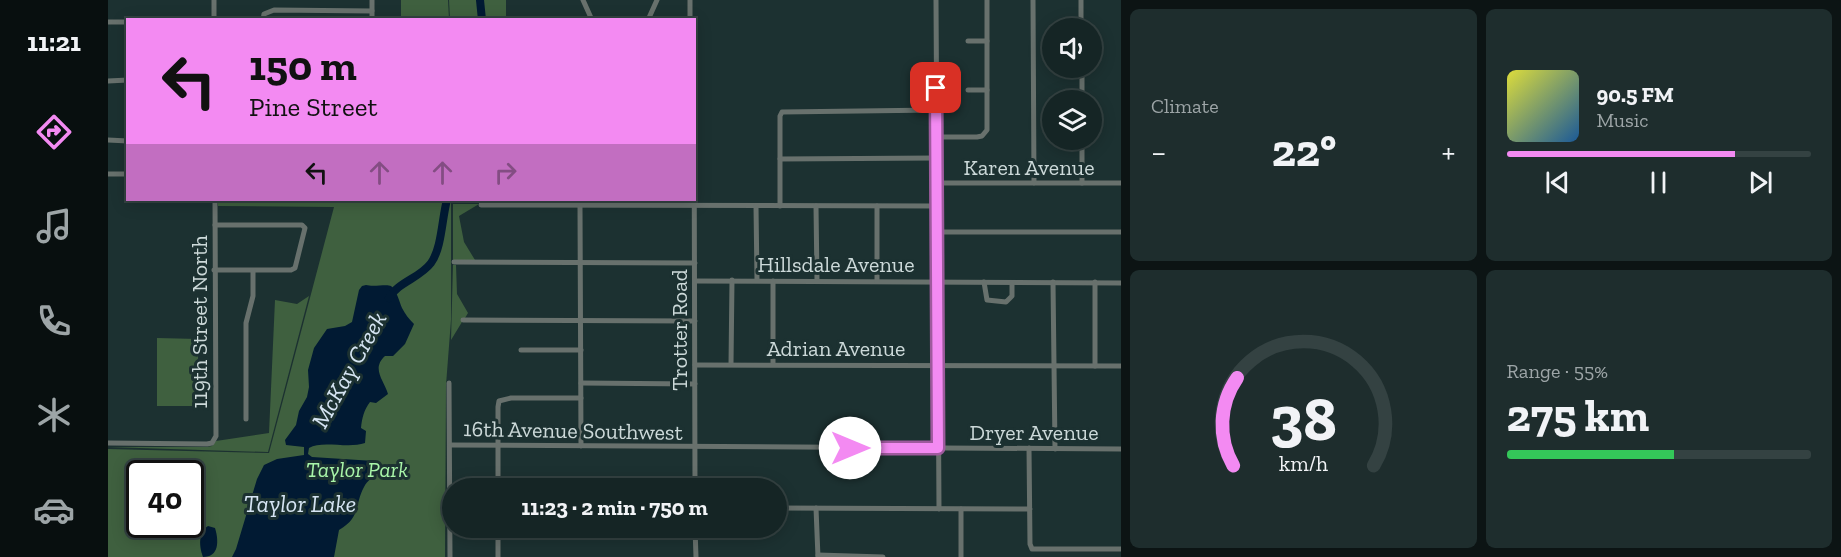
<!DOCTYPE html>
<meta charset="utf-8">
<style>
:root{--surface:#152525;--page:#1e2d2d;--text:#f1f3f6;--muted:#9da5a7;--line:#344242;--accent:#f38af2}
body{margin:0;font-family:"Zilla Slab",serif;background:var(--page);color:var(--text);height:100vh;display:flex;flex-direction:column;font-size:22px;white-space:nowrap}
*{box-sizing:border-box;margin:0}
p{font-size:20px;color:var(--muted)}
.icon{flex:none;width:33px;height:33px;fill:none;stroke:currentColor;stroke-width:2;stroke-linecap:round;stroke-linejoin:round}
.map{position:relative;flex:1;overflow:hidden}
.side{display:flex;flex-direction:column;gap:9px;padding:9px;background:#0c1414;width:720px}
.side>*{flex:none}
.banner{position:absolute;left:18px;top:18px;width:570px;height:183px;border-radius:0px;box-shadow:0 3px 15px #0003,0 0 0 2px var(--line);background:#f38af2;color:#111;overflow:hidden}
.tools{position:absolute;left:934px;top:18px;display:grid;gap:12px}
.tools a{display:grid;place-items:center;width:60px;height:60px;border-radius:50%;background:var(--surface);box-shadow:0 3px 15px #0003,0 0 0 2px var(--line);font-size:30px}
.speed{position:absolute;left:18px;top:460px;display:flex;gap:12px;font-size:30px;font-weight:700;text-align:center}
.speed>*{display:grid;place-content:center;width:78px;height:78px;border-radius:50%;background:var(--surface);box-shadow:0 3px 15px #0003,0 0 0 2px var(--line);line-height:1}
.speed .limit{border:3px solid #111;border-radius:9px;background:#fff;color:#111}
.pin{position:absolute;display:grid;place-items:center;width:51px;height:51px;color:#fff;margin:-26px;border-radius:12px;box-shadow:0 3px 9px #0006}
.me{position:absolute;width:66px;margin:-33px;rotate:90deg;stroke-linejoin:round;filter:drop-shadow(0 0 4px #0008)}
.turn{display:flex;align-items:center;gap:21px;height:126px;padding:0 24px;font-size:27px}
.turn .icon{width:78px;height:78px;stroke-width:2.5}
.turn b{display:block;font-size:42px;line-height:51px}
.lanes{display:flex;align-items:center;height:57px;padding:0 24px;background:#0003;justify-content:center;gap:30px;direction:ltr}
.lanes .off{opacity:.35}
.big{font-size:45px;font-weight:700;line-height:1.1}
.side .widget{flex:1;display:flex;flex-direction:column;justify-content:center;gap:9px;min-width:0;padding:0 21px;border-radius:9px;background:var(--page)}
.side .dial{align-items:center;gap:0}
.dial svg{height:156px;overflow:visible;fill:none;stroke:var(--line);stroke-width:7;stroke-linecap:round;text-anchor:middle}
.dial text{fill:var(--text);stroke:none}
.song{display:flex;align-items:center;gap:18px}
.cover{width:72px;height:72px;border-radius:9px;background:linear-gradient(135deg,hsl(60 70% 55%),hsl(210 70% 35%))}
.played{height:6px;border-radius:3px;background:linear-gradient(90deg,var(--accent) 75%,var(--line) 75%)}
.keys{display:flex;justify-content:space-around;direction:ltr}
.heat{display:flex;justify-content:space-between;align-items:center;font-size:33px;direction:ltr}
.charge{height:9px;border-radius:4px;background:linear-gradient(90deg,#34c759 55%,var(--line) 0)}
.side .tiles{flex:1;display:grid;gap:9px;grid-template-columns:repeat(2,1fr)}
.trip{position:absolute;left:334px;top:478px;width:345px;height:60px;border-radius:30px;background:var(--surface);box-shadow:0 3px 15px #0003,0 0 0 2px var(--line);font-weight:700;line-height:60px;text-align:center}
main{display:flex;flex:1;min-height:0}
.dock{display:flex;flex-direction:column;width:108px;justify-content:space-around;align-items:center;background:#080f0f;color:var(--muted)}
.dock .icon{width:42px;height:42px}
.dock .selected{color:var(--accent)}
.dock b{font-size:27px;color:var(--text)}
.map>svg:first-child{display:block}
</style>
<main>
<nav class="dock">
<b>11:21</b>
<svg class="icon selected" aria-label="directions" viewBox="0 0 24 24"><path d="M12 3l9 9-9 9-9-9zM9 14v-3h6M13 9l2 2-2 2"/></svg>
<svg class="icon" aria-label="music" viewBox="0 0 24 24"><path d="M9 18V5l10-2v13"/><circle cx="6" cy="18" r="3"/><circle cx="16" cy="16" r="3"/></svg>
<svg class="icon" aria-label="phone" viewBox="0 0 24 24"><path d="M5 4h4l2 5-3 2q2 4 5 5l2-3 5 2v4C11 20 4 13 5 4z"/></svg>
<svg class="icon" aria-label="climate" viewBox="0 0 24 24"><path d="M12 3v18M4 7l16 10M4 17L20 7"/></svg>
<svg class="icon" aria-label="car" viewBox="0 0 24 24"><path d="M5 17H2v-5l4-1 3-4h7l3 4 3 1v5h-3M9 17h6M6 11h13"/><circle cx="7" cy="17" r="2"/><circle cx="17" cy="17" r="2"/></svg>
</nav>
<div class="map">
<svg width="1013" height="557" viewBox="0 0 1013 557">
<rect width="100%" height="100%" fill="#1c3131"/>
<g fill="#3f603f" fill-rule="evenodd">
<polygon points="293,0 340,0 341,19 293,19"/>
<polygon points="341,0 398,0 398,19 342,19"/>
<path d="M 110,200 L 463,200 L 463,202 L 343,202 L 343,320 L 338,385 L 337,557 L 0,557 L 0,449 L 161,453 L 226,207 L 110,206 ZM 32,474 L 82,474 L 82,525 L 32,525 Z"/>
<polygon points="345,204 371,204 351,216 356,242 367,260 345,260"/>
<polygon points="345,265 348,265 349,294 360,313 357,318 353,318 354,322 343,340"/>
<polygon points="201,296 160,452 0,447 99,447 104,446 108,441 161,433 167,300 189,304"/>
<polygon points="49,338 90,339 90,406 49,406"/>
</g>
<g fill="#011a33">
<path d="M 258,285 C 265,287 279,284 283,286 C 289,291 291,301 294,308 C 297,314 301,319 306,324 L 297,344 L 285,356 L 277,356 C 263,369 276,380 280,394 L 268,403 L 262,402 C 256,410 254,418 253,428 L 258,431 L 257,443 C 240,449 214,440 201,448 L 200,454 L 204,457 L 266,461 L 269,473 C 265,477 259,481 256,487 C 246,506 253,517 231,530 L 226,557 L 124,557 L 128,549 L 149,479 L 156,465 L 169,459 L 196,455 L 196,447 L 178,445 L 177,440 L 188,425 L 191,411 L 199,397 L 201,387 L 200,370 L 206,348 L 219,329 L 237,326 L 244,322 L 251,290 L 254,286 Z"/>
<path d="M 100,526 L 107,528 C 111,541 111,557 95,557 C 91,547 90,532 100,526 Z"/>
</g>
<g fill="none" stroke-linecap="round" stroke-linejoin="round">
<g stroke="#011a33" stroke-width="8">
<polyline points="372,0 374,20"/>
<path d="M 281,298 C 290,282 312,278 323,263 C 334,248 334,217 339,200"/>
</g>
<g stroke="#68716d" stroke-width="5">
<polyline points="475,0 484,20"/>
<polyline points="828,0 831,509"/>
<polyline points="925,0 926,183"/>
<polyline points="973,0 973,28"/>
<polyline points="106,20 106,0"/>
<polyline points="155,20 156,14 166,10 264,11"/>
<polyline points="264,20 264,0"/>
<polyline points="540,20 549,0"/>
<polyline points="582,20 582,0"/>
<polyline points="0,22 20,22"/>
<polyline points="860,41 879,41"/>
<polyline points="974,68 974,100"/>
<polyline points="0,81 20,80"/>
<polyline points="860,90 879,90"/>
<polyline points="586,91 587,489"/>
<polyline points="828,137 869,137 874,136 879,130 879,0"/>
<polyline points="0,140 20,141"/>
<polyline points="974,140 974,183"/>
<polyline points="672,159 828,158"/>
<polyline points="0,174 20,174"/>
<polyline points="828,183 1013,183"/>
<polyline points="373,205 828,206"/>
<polyline points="472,206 473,446"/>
<polyline points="648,206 649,280"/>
<polyline points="672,206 672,116 674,112 828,110"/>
<polyline points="708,206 709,280"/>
<polyline points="829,232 1013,232"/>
<polyline points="346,262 587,263"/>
<polyline points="106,270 183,270 187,268 197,228 194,225 107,225"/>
<polyline points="587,281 1013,283"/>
<polyline points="769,281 769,206"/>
<polyline points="876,282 879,300 898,302 904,296 904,283"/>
<polyline points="945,282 947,449"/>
<polyline points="987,282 987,366"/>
<polyline points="355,320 587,321"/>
<polyline points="413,350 473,350"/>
<polyline points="623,364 624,280"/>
<polyline points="665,364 665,281"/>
<polyline points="587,365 1013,366"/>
<polyline points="341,383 342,557"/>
<polyline points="473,383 587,384"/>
<polyline points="138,419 138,323 145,296 145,271"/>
<polyline points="0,443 99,444 104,443 108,436 107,200"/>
<polyline points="342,445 1013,449"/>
<polyline points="921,448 922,544 924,549 1013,549"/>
<polyline points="390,489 390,407 391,401 403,398 473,398"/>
<polyline points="669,508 922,509"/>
<polyline points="708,508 710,557"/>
<polyline points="853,509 853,557"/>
<polyline points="587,528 588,557"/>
<polyline points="710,555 775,557"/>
<polyline points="390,557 390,528"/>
</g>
</g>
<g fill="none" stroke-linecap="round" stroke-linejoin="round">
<g stroke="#9e5a9d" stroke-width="15">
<polyline id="route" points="742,448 830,448 828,88"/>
</g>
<use href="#route" stroke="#f38af2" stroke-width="10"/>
</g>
<g text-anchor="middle" stroke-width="6" stroke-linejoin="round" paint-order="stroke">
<g font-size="22" fill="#ccd9d9" stroke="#1c3131">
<text x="921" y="175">Karen Avenue</text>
<text x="728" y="272">Hillsdale Avenue</text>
<text transform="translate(91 322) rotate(-90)" y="8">119th Street North</text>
<text transform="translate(571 330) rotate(-90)" y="8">Trotter Road</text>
<text x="728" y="356">Adrian Avenue</text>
<text transform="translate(465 430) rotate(1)" y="8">16th Avenue Southwest</text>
<text x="926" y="440">Dryer Avenue</text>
</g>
<g font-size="22" font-style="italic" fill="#a9f5a9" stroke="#1c3131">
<text x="249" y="477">Taylor Park</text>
</g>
<g font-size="24" font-style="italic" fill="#d6e5f3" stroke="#1c3131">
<text transform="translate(241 370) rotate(-61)" y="8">McKay Creek</text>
<text x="192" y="512">Taylor Lake</text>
</g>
</g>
</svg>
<div class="tools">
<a><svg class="icon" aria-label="sound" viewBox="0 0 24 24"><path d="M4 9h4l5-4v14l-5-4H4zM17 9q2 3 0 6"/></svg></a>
<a><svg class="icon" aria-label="layers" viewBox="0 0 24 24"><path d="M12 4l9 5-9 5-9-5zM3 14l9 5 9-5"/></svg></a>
</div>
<div class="speed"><div class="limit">40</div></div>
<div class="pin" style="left:828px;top:88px;background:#d93025"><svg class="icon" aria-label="arrive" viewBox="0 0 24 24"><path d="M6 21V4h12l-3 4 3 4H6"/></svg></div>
<svg class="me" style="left:742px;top:448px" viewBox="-20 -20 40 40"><circle r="19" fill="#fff"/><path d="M0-13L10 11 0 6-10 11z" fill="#f38af2"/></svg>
<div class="trip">11:23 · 2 min · 750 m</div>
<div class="banner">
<div class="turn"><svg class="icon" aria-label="left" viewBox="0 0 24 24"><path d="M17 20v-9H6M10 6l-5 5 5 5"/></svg><div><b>150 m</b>Pine Street</div></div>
<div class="lanes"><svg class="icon" aria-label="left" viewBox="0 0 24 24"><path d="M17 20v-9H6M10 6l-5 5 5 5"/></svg><svg class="icon off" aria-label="ahead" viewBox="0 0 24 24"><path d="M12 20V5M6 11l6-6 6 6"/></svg><svg class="icon off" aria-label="ahead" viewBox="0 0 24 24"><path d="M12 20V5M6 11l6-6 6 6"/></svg><svg class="icon off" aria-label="right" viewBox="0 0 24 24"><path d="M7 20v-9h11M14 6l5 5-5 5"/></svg></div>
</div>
</div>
<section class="side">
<div class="tiles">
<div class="widget"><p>Climate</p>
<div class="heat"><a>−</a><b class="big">22°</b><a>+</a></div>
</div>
<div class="widget">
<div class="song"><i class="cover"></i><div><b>90.5 FM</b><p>Music</p></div></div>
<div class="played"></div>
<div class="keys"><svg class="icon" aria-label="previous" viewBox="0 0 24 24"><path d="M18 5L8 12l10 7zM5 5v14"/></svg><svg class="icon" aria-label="pause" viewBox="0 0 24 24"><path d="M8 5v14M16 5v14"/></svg><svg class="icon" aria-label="next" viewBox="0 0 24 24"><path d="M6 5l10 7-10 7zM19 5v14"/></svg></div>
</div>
<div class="widget dial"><svg viewBox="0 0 100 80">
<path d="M14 69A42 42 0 1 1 86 69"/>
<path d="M14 69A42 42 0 0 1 16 24" stroke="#f38af2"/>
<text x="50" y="56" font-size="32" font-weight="700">38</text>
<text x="50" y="72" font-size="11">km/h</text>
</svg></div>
<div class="widget"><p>Range · 55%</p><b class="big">275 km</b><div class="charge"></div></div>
</div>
</section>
</main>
